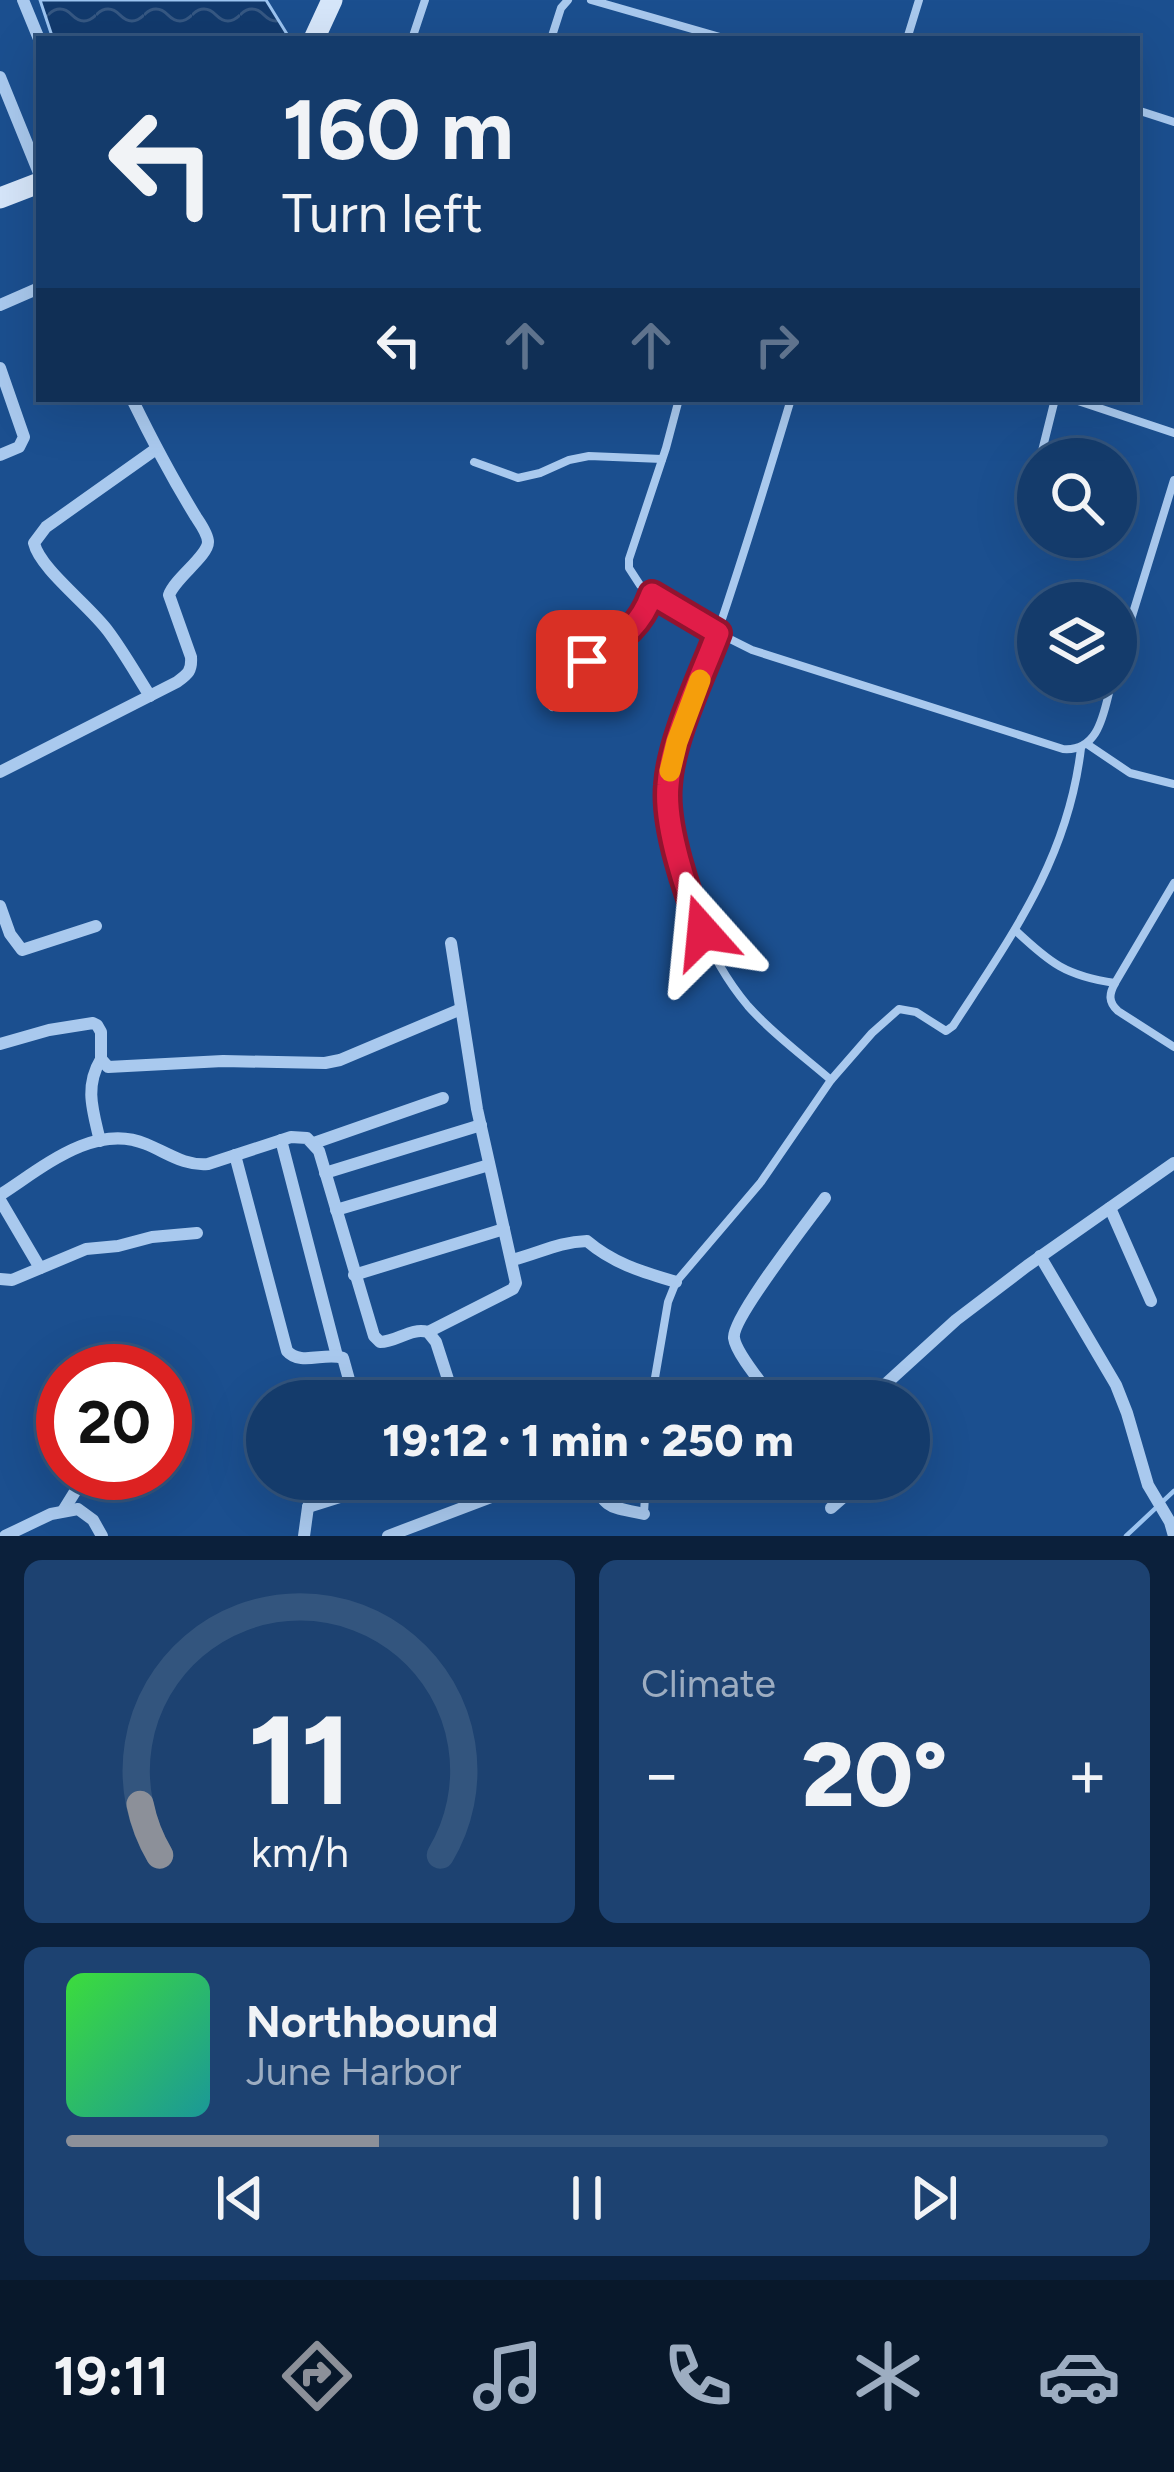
<!DOCTYPE html>
<meta charset="utf-8">
<style>
:root{--surface:#143b6b;--page:#1d4271;--text:#f1f3f6;--muted:#9dadc1;--line:#33557e;--accent:#8c9099}
body{margin:0;font-family:Figtree,sans-serif;background:var(--page);color:var(--text);height:100vh;display:flex;flex-direction:column;font-size:45px;white-space:nowrap}
*{box-sizing:border-box;margin:0}
p{font-size:39px;color:var(--muted)}
.icon{flex:none;width:66px;height:66px;fill:none;stroke:currentColor;stroke-width:2;stroke-linecap:round;stroke-linejoin:round}
.map{position:relative;height:1536px;overflow:hidden}
.panel{display:flex;flex-direction:column;gap:24px;padding:24px;background:#0b203b;flex:1}
.panel>*{flex:none}
.top-card{position:absolute;left:36px;top:36px;width:1104px;height:366px;border-radius:0px;box-shadow:0 12px 48px #0002,0 0 0 3px var(--line);background:#143b6b;color:var(--text);overflow:hidden}
.fabs{position:absolute;left:1017px;top:438px;display:grid;gap:24px}
.fabs a{display:grid;place-items:center;width:120px;height:120px;border-radius:50%;background:var(--surface);box-shadow:0 12px 48px #0002,0 0 0 3px var(--line);font-size:60px}
.speed{position:absolute;left:36px;top:1344px;display:flex;gap:24px;font-size:60px;font-weight:700;text-align:center}
.speed>*{display:grid;place-content:center;width:156px;height:156px;border-radius:50%;background:var(--surface);box-shadow:0 12px 48px #0002,0 0 0 3px var(--line);line-height:1}
.speed .limit{border:18px solid #d22;background:#fff;color:#111}
.pin{position:absolute;display:grid;place-items:center;width:102px;height:102px;color:#fff;margin:-51px;border-radius:24px;box-shadow:0 6px 18px #0006}
.me{position:absolute;width:132px;margin:-66px;rotate:342deg;stroke-linejoin:round;filter:drop-shadow(0 0 9px #0008)}
.turn{display:flex;align-items:center;gap:42px;height:252px;padding:0 48px;font-size:54px}
.turn .icon{width:156px;height:156px;stroke-width:2.5}
.turn b{display:block;font-size:84px;line-height:102px}
.lanes{display:flex;align-items:center;height:114px;padding:0 48px;background:#0003;justify-content:center;gap:60px;direction:ltr}
.lanes .off{opacity:.35}
.big{font-size:90px;font-weight:800;line-height:1.1}
.panel .tile{flex:1;display:flex;flex-direction:column;justify-content:center;gap:18px;min-width:0;padding:0 42px;border-radius:18px;background:var(--page)}
.panel .dial{align-items:center;gap:0}
.dial svg{height:312px;overflow:visible;fill:none;stroke:var(--line);stroke-width:7;stroke-linecap:round;text-anchor:middle}
.dial text{fill:var(--text);stroke:none}
.song{display:flex;align-items:center;gap:36px}
.cover{width:144px;height:144px;border-radius:18px;background:linear-gradient(135deg,hsl(120 70% 55%),hsl(180 70% 35%))}
.played{height:12px;border-radius:6px;background:linear-gradient(90deg,var(--accent) 30%,var(--line) 30%)}
.keys{display:flex;justify-content:space-around;direction:ltr}
.heat{display:flex;justify-content:space-between;align-items:center;font-size:66px;direction:ltr}
.panel .tiles{flex:1;display:grid;gap:24px;grid-template-columns:1fr 1fr}
.tile:last-child{grid-column:span 2}
.trip{position:absolute;left:246px;top:1380px;width:684px;height:120px;border-radius:60px;background:var(--surface);box-shadow:0 12px 48px #0002,0 0 0 3px var(--line);font-weight:800;line-height:120px;text-align:center}
.tabs{display:flex;height:192px;justify-content:space-around;align-items:center;background:#08182b;color:var(--muted)}
.tabs .icon{width:84px;height:84px}
.tabs .active{color:var(--accent)}
.tabs b{font-size:54px;color:var(--text)}
.map>svg:first-child{display:block}
</style>
<div class="map">
<svg width="1174" height="1536" viewBox="0 0 1174 1536">
<defs>
<pattern id="water-waves" width="16" height="10" patternUnits="userSpaceOnUse" patternTransform="scale(3)"><rect width="16" height="10" fill="#123a6d"/><path d="M0 5q4-4 8 0t8 0" fill="none" stroke="#365883"/></pattern>
</defs>
<rect width="100%" height="100%" fill="#1b4f8f"/>
<polygon fill="url(#water-waves)" stroke="#9cc4f0" stroke-width="3" points="40,0 266,0 290,39 53,39"/>
<g fill="none" stroke-linecap="round" stroke-linejoin="round">
<polyline stroke="#9cc4f0" stroke-width="4.5" points="1126,1536 1174,1491"/>
<g stroke="#a9c9ee" stroke-width="8">
<polyline points="591,0 727,39"/>
<polyline points="412,39 425,0"/>
<polyline points="551,39 561,8 568,0"/>
<polyline points="907,39 919,0"/>
<polyline points="1137,110 1174,122"/>
<path d="M 679,399 L 666,448 L 629,559 L 629,568 L 640,585 L 718,633 L 752,650 L 1063,749 C 1101,752 1104,709 1112,681"/>
<path d="M 791,399 C 768,476 744,554 718,631 C 700,685 667,742 668,800 C 678,873 700,949 748,1006 C 772,1033 803,1056 831,1080"/>
<polyline points="1072,399 1174,433"/>
<polyline points="1040,459 1055,399"/>
<polyline points="474,462 518,478 540,473 569,460 589,456 662,459"/>
<polyline points="1026,513 1038,466"/>
<polyline points="1116,668 1174,480"/>
<path d="M 552,707 C 561,694 569,679 580,667 C 609,637 636,641 653,594"/>
<polyline points="1087,744 1130,773 1174,784"/>
<path d="M 1174,883 L 1115,983 C 1109,994 1108,1002 1118,1011 L 1174,1047"/>
<path d="M 1015,930 C 1050,963 1066,976 1115,983"/>
<path d="M 651,1401 L 668,1302 L 676,1282 L 761,1182 L 831,1080 L 872,1033 L 899,1009 L 916,1012 L 946,1031 L 953,1026 C 1012,935 1068,859 1081,748"/>
<polyline points="644,1513 646,1479"/>
</g>
<g stroke="#a9c9ee" stroke-width="12">
<polyline points="23,0 39,39"/>
<polyline points="0,77 39,173"/>
<polyline points="0,305 39,288"/>
<polyline points="0,368 24,437 19,447 0,455"/>
<path d="M 150,696 C 136,674 123,651 108,631 C 89,605 40,569 34,543 L 46,527 L 156,449"/>
<path d="M 0,772 L 177,682 C 188,674 192,671 191,657 L 169,595 C 175,578 208,556 208,542 C 208,534 200,523 196,517 C 172,478 152,440 132,399"/>
<polyline points="0,906 10,934 22,950 96,926"/>
<polyline points="0,1044 49,1030 93,1023 97,1025 101,1032 101,1059 108,1067 223,1061 325,1063 340,1060 461,1009"/>
<polyline points="281,1140 337,1356"/>
<path d="M 100,1141 C 93,1111 84,1087 101,1059"/>
<polyline points="314,1143 443,1098"/>
<path d="M 235,1155 L 287,1351 C 300,1366 325,1352 343,1358 L 355,1401"/>
<polyline points="325,1173 481,1125"/>
<path d="M 0,1195 C 41,1169 94,1122 146,1144 C 168,1153 184,1166 208,1164 L 291,1137 L 307,1138 L 319,1151 L 374,1336 L 380,1342 C 397,1342 411,1327 428,1332 L 436,1342 L 455,1401"/>
<polyline points="0,1200 40,1268"/>
<polyline points="1110,1208 1151,1301"/>
<polyline points="336,1210 489,1165"/>
<polyline points="1040,1256 1116,1385 1127,1413 1148,1485 1170,1522 1174,1536"/>
<path d="M 512,1260 C 540,1253 558,1242 587,1241 C 614,1264 643,1272 676,1282"/>
<polyline points="354,1275 504,1229"/>
<polyline points="0,1279 12,1280 86,1249 118,1246 152,1237 197,1233"/>
<polyline points="428,1332 513,1289 516,1283 477,1109 451,943"/>
<polyline points="516,1401 554,1388"/>
<path d="M 775,1401 C 765,1387 736,1354 734,1338 C 731,1319 810,1219 825,1198"/>
<polyline points="867,1401 956,1320 1027,1266 1174,1163"/>
<polyline points="165,1445 171,1443"/>
<path d="M 589,1479 C 609,1511 609,1506 644,1514"/>
<polyline points="308,1507 397,1479"/>
<polyline points="831,1508 864,1479"/>
<polyline points="63,1511 81,1482 91,1473"/>
<polyline points="5,1536 51,1514 78,1509 93,1520 102,1536"/>
<polyline points="304,1536 308,1507 319,1479"/>
<polyline points="388,1536 502,1493 550,1479"/>
</g>
<g stroke="#d6e6fa" stroke-width="21">
<polyline points="314,39 332,0"/>
<polyline points="0,198 39,183"/>
</g>
</g>
<g fill="none" stroke-linecap="round" stroke-linejoin="round">
<g stroke="#92132f" stroke-width="30">
<path id="route" d="M 587,661 C 618,640 639,630 652,594 L 718,633 C 701,678 671,739 668,785 C 664,826 687,894 703,932"/>
</g>
<use href="#route" stroke="#e11d48" stroke-width="21"/>
<polyline stroke="#f59e0b" stroke-width="21" points="670,771 677,742 700,680"/>
</g>
</svg>
<div class="fabs">
<a><svg class="icon" aria-label="search" viewBox="0 0 24 24"><circle cx="10" cy="10" r="6"/><path d="M15 15l6 6"/></svg></a>
<a><svg class="icon" aria-label="layers" viewBox="0 0 24 24"><path d="M12 4l9 5-9 5-9-5zM3 14l9 5 9-5"/></svg></a>
</div>
<div class="speed"><div class="limit">20</div></div>
<div class="pin" style="left:587px;top:661px;background:#d93025"><svg class="icon" aria-label="arrive" viewBox="0 0 24 24"><path d="M6 21V4h12l-3 4 3 4H6"/></svg></div>
<svg class="me" style="left:703px;top:932px" viewBox="-20 -20 40 40"><path d="M0-17L14 15 0 8-14 15z" fill="#e11d48" stroke="#fff" stroke-width="4"/></svg>
<div class="trip">19:12 · 1 min · 250 m</div>
<div class="top-card">
<div class="turn"><svg class="icon" aria-label="left" viewBox="0 0 24 24"><path d="M17 20v-9H6M10 6l-5 5 5 5"/></svg><div><b>160 m</b>Turn left</div></div>
<div class="lanes"><svg class="icon" aria-label="left" viewBox="0 0 24 24"><path d="M17 20v-9H6M10 6l-5 5 5 5"/></svg><svg class="icon off" aria-label="ahead" viewBox="0 0 24 24"><path d="M12 20V5M6 11l6-6 6 6"/></svg><svg class="icon off" aria-label="ahead" viewBox="0 0 24 24"><path d="M12 20V5M6 11l6-6 6 6"/></svg><svg class="icon off" aria-label="right" viewBox="0 0 24 24"><path d="M7 20v-9h11M14 6l5 5-5 5"/></svg></div>
</div>
</div>
<section class="panel">
<div class="tiles">
<div class="tile dial"><svg viewBox="0 0 100 80">
<path d="M14 69A42 42 0 1 1 86 69"/>
<path d="M14 69A42 42 0 0 1 9 56" stroke="#8c9099"/>
<text x="50" y="56" font-size="32" font-weight="700">11</text>
<text x="50" y="72" font-size="11">km/h</text>
</svg></div>
<div class="tile"><p>Climate</p>
<div class="heat"><a>−</a><b class="big">20°</b><a>+</a></div>
</div>
<div class="tile">
<div class="song"><i class="cover"></i><div><b>Northbound</b><p>June Harbor</p></div></div>
<div class="played"></div>
<div class="keys"><svg class="icon" aria-label="previous" viewBox="0 0 24 24"><path d="M18 5L8 12l10 7zM5 5v14"/></svg><svg class="icon" aria-label="pause" viewBox="0 0 24 24"><path d="M8 5v14M16 5v14"/></svg><svg class="icon" aria-label="next" viewBox="0 0 24 24"><path d="M6 5l10 7-10 7zM19 5v14"/></svg></div>
</div>
</div>
</section>
<nav class="tabs">
<b>19:11</b>
<svg class="icon active" aria-label="directions" viewBox="0 0 24 24"><path d="M12 3l9 9-9 9-9-9zM9 14v-3h6M13 9l2 2-2 2"/></svg>
<svg class="icon" aria-label="music" viewBox="0 0 24 24"><path d="M9 18V5l10-2v13"/><circle cx="6" cy="18" r="3"/><circle cx="16" cy="16" r="3"/></svg>
<svg class="icon" aria-label="phone" viewBox="0 0 24 24"><path d="M5 4h4l2 5-3 2q2 4 5 5l2-3 5 2v4C11 20 4 13 5 4z"/></svg>
<svg class="icon" aria-label="climate" viewBox="0 0 24 24"><path d="M12 3v18M4 7l16 10M4 17L20 7"/></svg>
<svg class="icon" aria-label="car" viewBox="0 0 24 24"><path d="M5 17H2v-5l4-1 3-4h7l3 4 3 1v5h-3M9 17h6M6 11h13"/><circle cx="7" cy="17" r="2"/><circle cx="17" cy="17" r="2"/></svg>
</nav>
